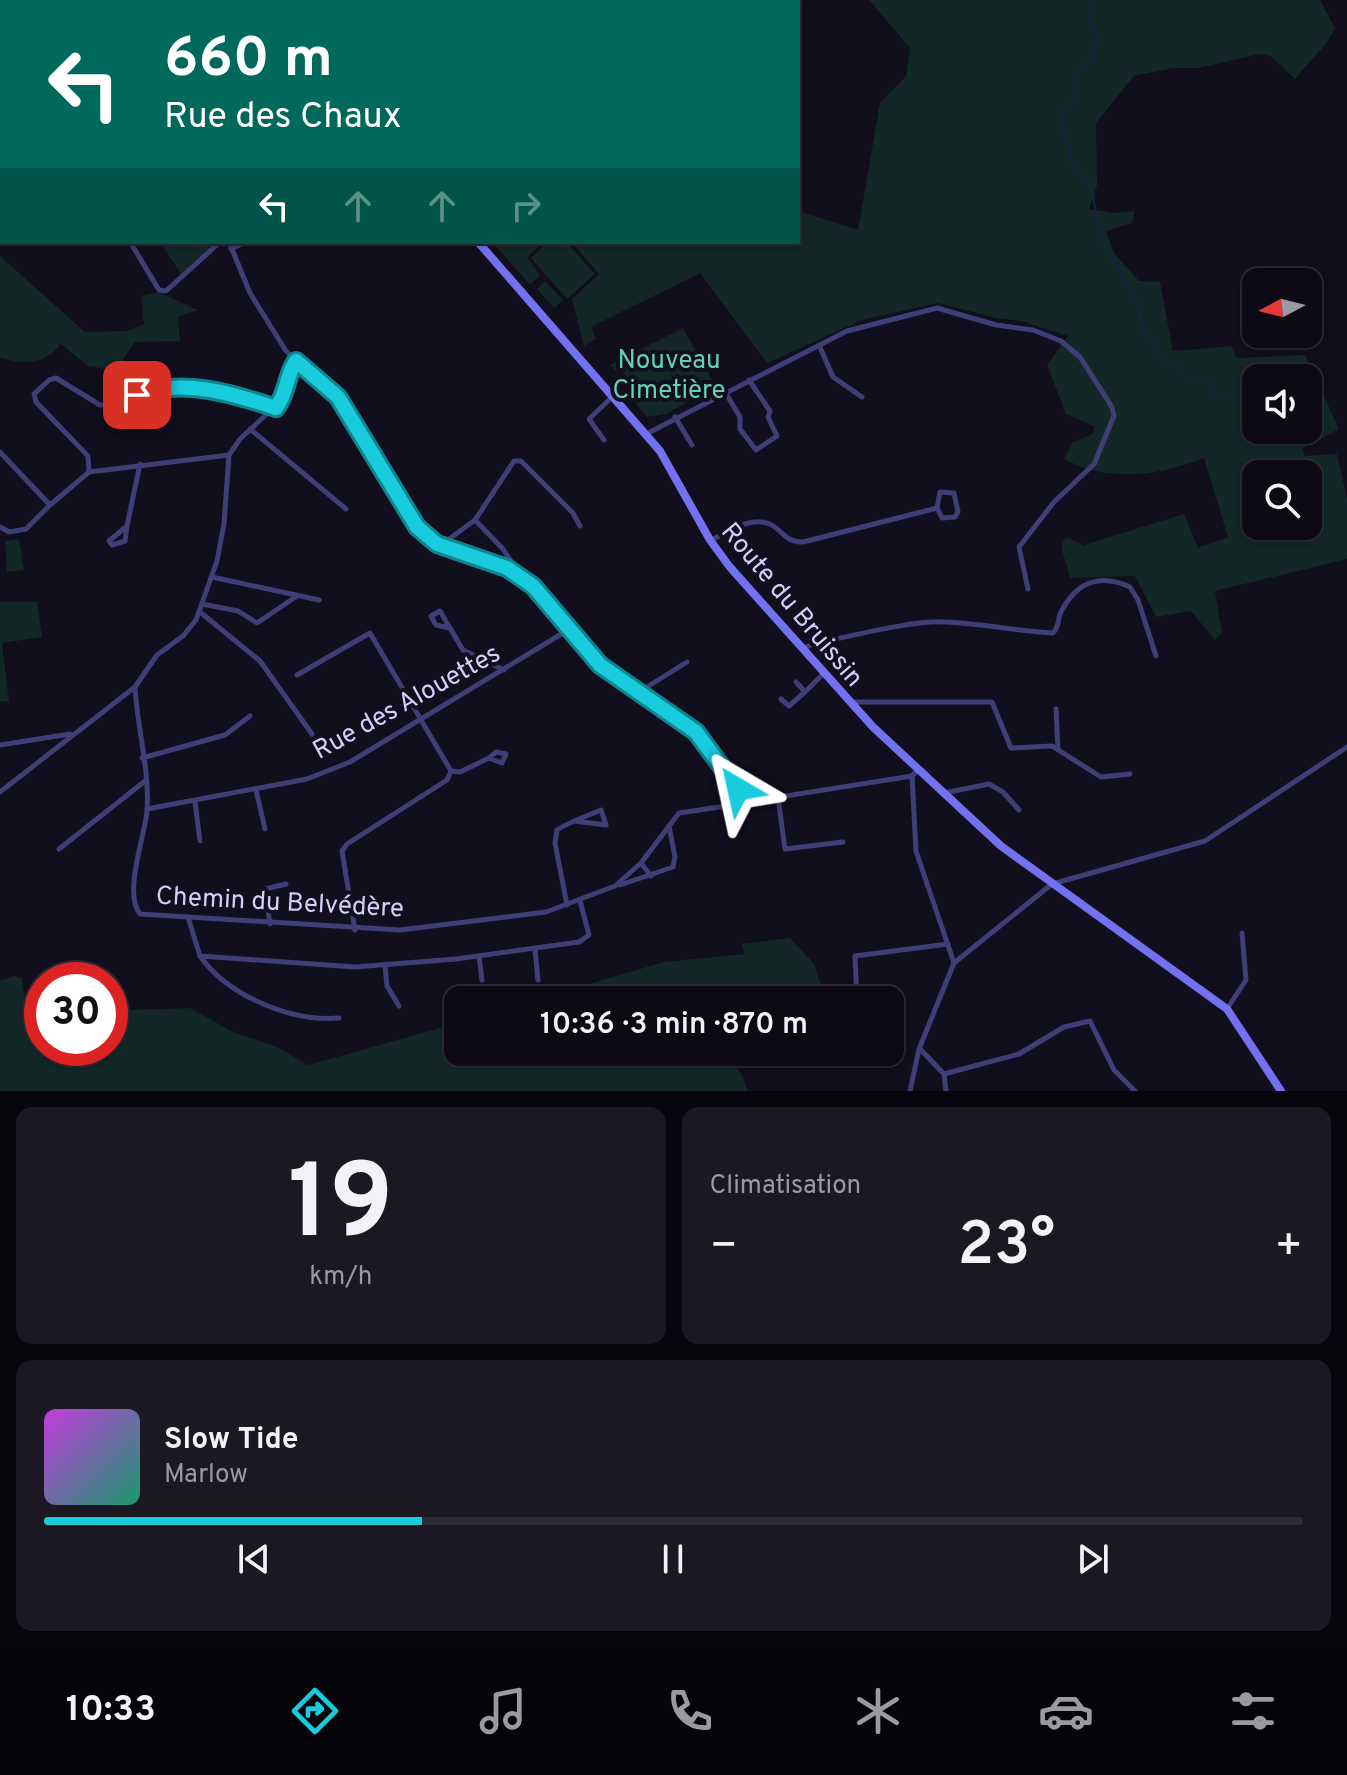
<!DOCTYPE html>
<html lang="fr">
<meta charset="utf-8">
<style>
:root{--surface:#0d0a16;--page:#1b1823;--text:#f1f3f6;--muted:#9a9aa1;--line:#2d2b35;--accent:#18ccde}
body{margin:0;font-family:Overpass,sans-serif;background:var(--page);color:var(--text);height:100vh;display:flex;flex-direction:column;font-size:30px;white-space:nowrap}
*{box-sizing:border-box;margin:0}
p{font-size:26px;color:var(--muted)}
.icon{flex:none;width:44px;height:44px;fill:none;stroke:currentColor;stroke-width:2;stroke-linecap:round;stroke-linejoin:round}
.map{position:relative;height:1091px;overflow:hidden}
.panel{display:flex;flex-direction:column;gap:16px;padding:16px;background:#07060c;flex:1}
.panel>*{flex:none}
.banner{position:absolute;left:0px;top:0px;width:800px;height:244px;box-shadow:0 2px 6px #0004,0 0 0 2px var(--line);background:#00695c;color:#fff;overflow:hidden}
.needle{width:52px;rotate:263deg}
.buttons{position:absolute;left:1242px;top:268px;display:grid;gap:16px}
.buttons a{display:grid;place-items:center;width:80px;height:80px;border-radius:16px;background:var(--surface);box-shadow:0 2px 6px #0004,0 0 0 2px var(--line);font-size:40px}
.speed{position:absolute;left:24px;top:962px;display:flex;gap:16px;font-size:40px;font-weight:700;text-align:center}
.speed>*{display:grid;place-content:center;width:104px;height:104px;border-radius:50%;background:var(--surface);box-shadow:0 2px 6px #0004,0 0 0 2px var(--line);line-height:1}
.speed .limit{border:12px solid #d22;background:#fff;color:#111}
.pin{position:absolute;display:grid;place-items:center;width:68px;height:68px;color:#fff;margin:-34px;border-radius:16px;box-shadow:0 4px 12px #0006}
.me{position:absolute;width:88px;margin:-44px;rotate:324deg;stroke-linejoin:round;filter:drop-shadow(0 0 6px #0008)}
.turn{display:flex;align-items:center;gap:28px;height:168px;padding:0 32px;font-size:36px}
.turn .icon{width:104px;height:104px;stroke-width:2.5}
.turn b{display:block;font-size:56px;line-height:68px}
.lanes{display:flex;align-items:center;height:76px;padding:0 32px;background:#0003;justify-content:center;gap:40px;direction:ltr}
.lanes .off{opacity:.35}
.big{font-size:60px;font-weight:600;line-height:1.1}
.panel .widget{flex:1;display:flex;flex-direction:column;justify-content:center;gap:12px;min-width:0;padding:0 28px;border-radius:16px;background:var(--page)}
.panel .dial{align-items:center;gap:0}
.dial b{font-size:104px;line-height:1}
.song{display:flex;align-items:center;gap:24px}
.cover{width:96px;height:96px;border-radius:12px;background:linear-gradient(135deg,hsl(290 70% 55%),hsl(160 70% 35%))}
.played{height:8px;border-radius:4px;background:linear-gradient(90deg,var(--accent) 30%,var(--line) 30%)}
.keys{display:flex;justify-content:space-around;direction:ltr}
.heat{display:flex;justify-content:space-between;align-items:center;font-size:44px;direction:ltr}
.panel .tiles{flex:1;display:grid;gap:16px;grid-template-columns:1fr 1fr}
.widget:last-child{grid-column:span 2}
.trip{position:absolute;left:444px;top:986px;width:460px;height:80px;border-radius:16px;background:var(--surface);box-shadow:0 2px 6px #0004,0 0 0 2px var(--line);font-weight:600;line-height:80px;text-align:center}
.dock{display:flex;height:128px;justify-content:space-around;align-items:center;background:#050409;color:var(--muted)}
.dock .icon{width:56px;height:56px}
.dock .active{color:var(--accent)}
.dock b{font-size:36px;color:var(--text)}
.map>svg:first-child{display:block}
</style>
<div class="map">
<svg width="1347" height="1091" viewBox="0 0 1347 1091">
<rect width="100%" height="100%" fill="#110e1d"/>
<g fill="#122726" fill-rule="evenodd">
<polygon points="336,0 462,0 462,2 335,2"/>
<polygon points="518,0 639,0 643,2 518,2"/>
<path d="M 869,0 L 1320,0 L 1335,28 C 1326,48 1309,61 1295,79 L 1271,56 L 1259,54 L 1199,68 L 1173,68 L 1134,76 L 1096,123 L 1097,185 L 1089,209 L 1113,213 L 1135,211 L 1132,223 L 1106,231 L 1114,253 L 1139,281 L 1160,282 L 1173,351 L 1231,346 L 1237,358 L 1305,355 L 1339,429 L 1302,449 L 1305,456 L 1337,454 L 1347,498 L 1347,559 L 1215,591 L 1222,633 L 1215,640 L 1191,611 L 1156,617 L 1135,576 L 1070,578 L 1061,546 L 1066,537 L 1084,545 L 1184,514 L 1198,548 L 1228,537 L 1204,458 C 1158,476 1109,483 1064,459 L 1073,442 L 1093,434 L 1094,426 L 1066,414 L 1047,365 L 1068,336 L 1021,321 L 996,318 L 938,303 L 862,320 L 767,363 L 700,273 L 591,327 L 596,339 L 584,346 L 572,299 L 599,274 L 571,242 L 798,242 L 798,211 L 858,230 L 880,103 L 906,76 L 910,48 ZM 1256,378 L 1308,378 L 1308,430 L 1256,430 ZM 1256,474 L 1308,474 L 1308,526 L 1256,526 Z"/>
<polygon points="165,242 216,242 181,274 162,245"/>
<polygon points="492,242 544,242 527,257 540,275 530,285"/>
<polygon points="548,242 566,242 595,274 567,299 531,258"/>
<path d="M 0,256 L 85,332 L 126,331 L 144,324 L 141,296 L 158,292 L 198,310 L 178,317 L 180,341 L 135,342 L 116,370 L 88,366 L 61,344 C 46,364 22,366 0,357 Z"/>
<polygon points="545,281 563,300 554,308 537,289"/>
<polygon points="683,328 716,387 666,414 647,417 637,405 622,370 617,372 610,365"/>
<polygon points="19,539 24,570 7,572 5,541"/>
<polygon points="0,602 37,602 42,637 2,643 9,702 0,701"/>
<polygon points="790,938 814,964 824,994 817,1000 534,1000 664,962 745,954 741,944"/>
<polygon points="13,976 22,978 26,1008 42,1012 42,1048 110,1048 110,1005 123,1010 190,1008 233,1032 275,1046 308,1065 458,1023 458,1052 723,1052 741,1073 748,1091 0,1091 0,981"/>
</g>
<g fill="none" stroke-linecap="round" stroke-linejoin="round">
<g stroke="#132642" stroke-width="2">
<polyline points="1095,0 1089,20 1098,35 1093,62 1079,66 1073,83 1075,101 1060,112 1074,170 1091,186 1101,239 1138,304 1142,330 1164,358 1182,369"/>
<polyline points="1192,379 1211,384 1218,397 1243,402"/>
</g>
<g stroke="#3f3e77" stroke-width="5">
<polyline points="136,0 137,2"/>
<polyline points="0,131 2,131"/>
<polyline points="134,242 132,245 159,290 166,291 220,242"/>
<polyline points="229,242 250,293 286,351 338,397 417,527 429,539 520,576 543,596 590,656 696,732 738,789 746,796 761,800 912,776 918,770"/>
<polyline points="231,249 245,242"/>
<polyline points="819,345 833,377 862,397"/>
<path d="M 296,361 L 284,398 L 240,439 L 229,455 L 224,524 L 217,561 L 196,620 L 183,636 L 157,655 L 135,687 C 137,727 150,771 147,811 C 145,836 123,893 140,914 L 400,930 L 546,912 L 615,886 L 641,863 L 679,813 L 733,805 L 746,796"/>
<polyline points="725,392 740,417 740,429 756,450 777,436 768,417 770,411 749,380"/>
<polyline points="675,417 692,445"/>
<polyline points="250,429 346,509"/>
<polyline points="646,434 847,331 937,308 996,325 1033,330 1061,341 1080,357 1112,407 1114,416 1094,464 1054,502 1019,547 1028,589"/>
<polyline points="604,440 589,419 612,397"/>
<polyline points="0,452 50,505 89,472 229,455"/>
<polyline points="89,472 88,456 36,402 34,394 49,380 56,378 100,405 113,404 161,386 221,391 275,408"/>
<polyline points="475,520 514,461 521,461 573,513 580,526"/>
<polyline points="127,526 125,541 112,545 109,541 127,526 140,464"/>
<polyline points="0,527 9,532 26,529 50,505"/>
<path d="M 711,540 C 730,531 756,512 776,528 C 786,536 789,542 803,542 L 937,508 L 940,492 L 954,493 L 958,512 L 955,517 L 942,518 L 937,508"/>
<polyline points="441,545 475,520 503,549 520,575"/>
<polyline points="212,577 319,600"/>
<polyline points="202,604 238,611 257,623 297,596"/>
<polyline points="200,612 260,661 312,734"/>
<polyline points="450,628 436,625 431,616 440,611 463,650 504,670"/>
<path d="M 802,649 L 815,643 C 849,637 912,620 944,622 C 980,623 1015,631 1053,633 C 1060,626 1057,618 1062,610 C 1077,582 1100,573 1130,587 L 1138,600 L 1156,656"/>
<polyline points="297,675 370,633 451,771 447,780 347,844 342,851 355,930"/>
<polyline points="796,682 805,692 824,673"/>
<polyline points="639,692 687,662"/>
<polyline points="781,699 789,706 805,692"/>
<polyline points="851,702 992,702 1011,748 1052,746 1101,777 1130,774"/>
<polyline points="1056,709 1058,750"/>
<polyline points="0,745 70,734"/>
<polyline points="142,758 225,735 250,716"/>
<polyline points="451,771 460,772 489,758 502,763 506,754 496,752 489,758"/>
<polyline points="912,776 916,851 954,963"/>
<polyline points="256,790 265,829"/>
<polyline points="0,792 135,687"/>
<polyline points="944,793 989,784 1003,792 1019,810"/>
<polyline points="778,797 785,849 843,842"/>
<polyline points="195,802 200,841"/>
<polyline points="147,809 307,779 350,762 568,630"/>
<polyline points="59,849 145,781"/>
<polyline points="641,863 651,876"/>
<polyline points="620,885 673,867 675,857 669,826"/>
<path d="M 567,905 L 555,843 L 557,830 C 571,821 587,816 601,810 L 606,825 L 574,821"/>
<polyline points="188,917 200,956 355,967 456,959 579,942 589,935 580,901"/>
<polyline points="270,924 265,889 286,884"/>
<polyline points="535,949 538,980"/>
<path d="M 200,956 C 228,996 291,1022 339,1018"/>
<polyline points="479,956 482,980"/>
<polyline points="385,966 387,986 399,1006"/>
<polyline points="857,1000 855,956 948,944"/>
<polyline points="1227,1009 1246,980 1242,933"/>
<polyline points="920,1049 944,1074 946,1091"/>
<polyline points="944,1074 1019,1054 1064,1027 1090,1021 1114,1070 1135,1091"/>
<polyline points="910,1091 919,1049 954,963 1052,884 1205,841 1347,747"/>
</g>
<g stroke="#7271f0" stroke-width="8">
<polyline points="305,0 307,2"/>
<polyline points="478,242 660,451 710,540 729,566 873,727 1001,846 1227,1009 1281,1091"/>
</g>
</g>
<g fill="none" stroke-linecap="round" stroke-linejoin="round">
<g stroke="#108590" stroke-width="20">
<path id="route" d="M 137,395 C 182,378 231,393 276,408 C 288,392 286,375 296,361 L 301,365 L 338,397 L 417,527 L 437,544 L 507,568 L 533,586 L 600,665 L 696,732 L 738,789"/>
</g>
<use href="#route" stroke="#18ccde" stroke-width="14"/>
</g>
<g text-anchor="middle" stroke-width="8" stroke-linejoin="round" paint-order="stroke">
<g font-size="26" fill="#64d1b5" stroke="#110e1d">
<text x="669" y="368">Nouveau<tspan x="669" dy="30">Cimetière</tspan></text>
</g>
<g font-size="26" fill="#d4cffa" stroke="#110e1d">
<text transform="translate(793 604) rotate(50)" y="9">Route du Bruissin</text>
<text transform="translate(406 701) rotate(-29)" y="9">Rue des Alouettes</text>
<text transform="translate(280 901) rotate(3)" y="9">Chemin du Belvédère</text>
</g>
</g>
</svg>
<div class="buttons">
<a><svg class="needle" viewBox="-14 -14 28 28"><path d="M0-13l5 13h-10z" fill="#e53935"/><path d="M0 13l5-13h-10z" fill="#9a9aa1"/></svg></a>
<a><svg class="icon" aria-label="sound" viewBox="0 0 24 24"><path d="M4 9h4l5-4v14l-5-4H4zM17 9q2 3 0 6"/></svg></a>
<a><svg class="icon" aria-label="search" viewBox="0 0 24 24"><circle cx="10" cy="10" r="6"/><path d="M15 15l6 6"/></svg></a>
</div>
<div class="speed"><div class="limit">30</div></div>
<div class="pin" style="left:137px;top:395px;background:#d93025"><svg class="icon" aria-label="arrive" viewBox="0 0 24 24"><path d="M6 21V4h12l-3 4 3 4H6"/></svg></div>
<svg class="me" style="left:738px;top:789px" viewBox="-20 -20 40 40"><path d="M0-17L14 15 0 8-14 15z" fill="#18ccde" stroke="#fff" stroke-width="4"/></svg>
<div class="trip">10:36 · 3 min · 870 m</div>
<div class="banner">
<div class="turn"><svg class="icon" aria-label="left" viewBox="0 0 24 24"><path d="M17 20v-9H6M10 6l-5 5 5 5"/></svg><div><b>660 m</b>Rue des Chaux</div></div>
<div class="lanes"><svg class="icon" aria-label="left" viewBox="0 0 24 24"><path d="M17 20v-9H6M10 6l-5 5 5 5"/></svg><svg class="icon off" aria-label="ahead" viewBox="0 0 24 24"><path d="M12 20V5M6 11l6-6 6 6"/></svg><svg class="icon off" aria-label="ahead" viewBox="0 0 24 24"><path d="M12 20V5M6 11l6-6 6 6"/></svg><svg class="icon off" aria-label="right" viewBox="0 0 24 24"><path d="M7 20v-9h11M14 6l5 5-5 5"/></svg></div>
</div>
</div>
<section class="panel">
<div class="tiles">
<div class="widget dial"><b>19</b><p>km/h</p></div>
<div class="widget"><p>Climatisation</p>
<div class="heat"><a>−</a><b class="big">23°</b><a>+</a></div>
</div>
<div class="widget">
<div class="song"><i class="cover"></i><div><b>Slow Tide</b><p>Marlow</p></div></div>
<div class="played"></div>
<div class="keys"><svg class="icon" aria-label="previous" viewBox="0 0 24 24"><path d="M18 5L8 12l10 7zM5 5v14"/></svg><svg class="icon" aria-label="pause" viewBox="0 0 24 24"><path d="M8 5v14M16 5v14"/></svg><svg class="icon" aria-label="next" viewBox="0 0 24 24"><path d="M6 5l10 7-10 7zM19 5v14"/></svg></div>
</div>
</div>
</section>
<nav class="dock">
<b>10:33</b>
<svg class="icon active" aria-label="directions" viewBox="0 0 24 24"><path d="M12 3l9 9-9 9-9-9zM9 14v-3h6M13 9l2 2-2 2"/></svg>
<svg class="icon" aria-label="music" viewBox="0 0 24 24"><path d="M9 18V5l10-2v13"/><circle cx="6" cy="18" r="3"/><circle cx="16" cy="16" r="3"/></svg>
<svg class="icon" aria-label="phone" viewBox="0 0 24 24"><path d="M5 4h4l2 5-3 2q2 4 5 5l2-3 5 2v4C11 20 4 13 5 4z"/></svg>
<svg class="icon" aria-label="climate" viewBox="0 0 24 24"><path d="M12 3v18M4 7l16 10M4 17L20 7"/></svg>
<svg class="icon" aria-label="car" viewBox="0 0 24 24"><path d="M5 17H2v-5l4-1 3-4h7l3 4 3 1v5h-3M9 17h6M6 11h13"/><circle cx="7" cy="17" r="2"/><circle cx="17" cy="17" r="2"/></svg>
<svg class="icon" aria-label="filters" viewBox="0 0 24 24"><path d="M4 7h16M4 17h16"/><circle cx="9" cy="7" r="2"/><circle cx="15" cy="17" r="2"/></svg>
</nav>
